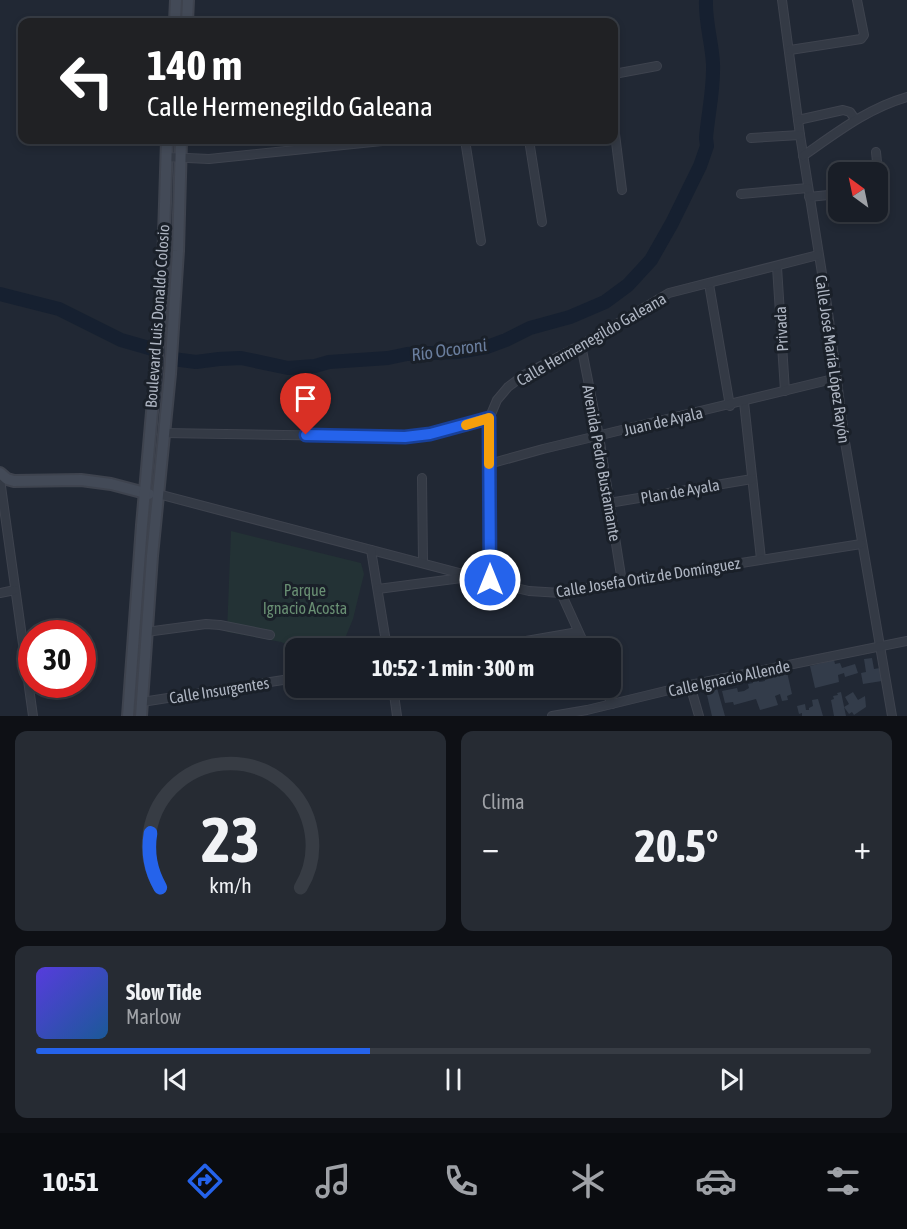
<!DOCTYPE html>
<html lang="es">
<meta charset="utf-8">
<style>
:root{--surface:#191e27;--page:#262b33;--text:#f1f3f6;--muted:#9fa2a7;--line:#373c44;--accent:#2563eb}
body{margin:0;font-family:"Asap Condensed",sans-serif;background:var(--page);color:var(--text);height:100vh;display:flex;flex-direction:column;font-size:22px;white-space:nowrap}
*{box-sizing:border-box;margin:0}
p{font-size:20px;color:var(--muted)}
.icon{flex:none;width:33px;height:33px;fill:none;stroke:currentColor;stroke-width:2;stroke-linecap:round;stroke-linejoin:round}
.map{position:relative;height:716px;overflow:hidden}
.details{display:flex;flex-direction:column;gap:15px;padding:15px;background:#0e1015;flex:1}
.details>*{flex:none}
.hud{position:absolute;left:18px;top:18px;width:600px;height:126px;border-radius:12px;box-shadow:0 3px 9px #0003,0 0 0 2px var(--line);background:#202124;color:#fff;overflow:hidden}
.needle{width:39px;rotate:327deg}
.fabs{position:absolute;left:828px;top:162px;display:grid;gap:12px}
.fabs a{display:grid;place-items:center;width:60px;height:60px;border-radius:12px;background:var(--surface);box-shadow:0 3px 9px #0003,0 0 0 2px var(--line);font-size:30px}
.speed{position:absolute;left:18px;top:620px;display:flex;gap:12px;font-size:30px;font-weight:700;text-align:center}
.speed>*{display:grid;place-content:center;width:78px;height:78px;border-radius:50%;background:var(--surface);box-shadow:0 3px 9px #0003,0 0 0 2px var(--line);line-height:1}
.speed .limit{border:9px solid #d22;background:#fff;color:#111}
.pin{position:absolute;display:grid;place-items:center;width:51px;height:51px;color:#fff;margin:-62px -26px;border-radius:50% 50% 50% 0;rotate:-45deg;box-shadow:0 0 6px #0007}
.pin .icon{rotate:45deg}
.me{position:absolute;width:66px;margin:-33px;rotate:0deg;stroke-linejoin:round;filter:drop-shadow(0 0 4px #0008)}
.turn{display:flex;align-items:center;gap:21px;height:126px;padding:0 30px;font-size:27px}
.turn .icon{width:78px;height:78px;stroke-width:2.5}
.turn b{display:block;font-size:42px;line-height:51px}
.big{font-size:45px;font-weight:700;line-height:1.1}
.details .widget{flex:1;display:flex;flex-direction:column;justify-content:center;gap:9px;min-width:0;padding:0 21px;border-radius:12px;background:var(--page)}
.details .dial{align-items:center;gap:0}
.dial svg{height:156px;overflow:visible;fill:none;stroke:var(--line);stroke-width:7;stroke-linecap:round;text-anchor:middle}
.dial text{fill:var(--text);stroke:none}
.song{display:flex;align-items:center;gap:18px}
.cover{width:72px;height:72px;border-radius:9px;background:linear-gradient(135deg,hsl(250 70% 55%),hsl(210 70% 35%))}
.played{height:6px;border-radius:3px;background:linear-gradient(90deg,var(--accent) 40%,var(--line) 40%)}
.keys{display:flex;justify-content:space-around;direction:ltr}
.heat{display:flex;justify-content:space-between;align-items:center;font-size:33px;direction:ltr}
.details .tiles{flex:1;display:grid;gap:15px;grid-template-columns:1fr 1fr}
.widget:last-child{grid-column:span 2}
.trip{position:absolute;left:285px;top:638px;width:336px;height:60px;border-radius:12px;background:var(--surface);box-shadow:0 3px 9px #0003,0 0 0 2px var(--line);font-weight:700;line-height:60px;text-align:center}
.tabs{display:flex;height:96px;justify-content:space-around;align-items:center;background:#0a0c10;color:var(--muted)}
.tabs .icon{width:42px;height:42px}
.tabs .active{color:var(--accent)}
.tabs b{font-size:27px;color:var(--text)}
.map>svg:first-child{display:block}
</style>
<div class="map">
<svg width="907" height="716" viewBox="0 0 907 716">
<rect width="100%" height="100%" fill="#212834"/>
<polygon fill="#233235" points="231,531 361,563 364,574 361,586 353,619 341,648 295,648 281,642 227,632"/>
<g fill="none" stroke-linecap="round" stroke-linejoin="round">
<path stroke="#162030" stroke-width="14" d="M 0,294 L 59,309 L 121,340 L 156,350 L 173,359 L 196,362 L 219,359 L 241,358 L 288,368 L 315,366 L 329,362 L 388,358 L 407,354 L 457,352 L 487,347 L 506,340 L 530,328 L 570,317 L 605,302 L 628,285 L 651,260 L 672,223 L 700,166 L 707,146 L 706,138 C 708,114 714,89 713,64 C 712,42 705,22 706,0"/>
</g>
<g fill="#333c4a">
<polygon points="872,658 874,669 880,668 882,681 863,684 861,673 866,672 864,659"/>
<polygon points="834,660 835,664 840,663 842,668 855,664 858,673 845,677 844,673 838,675 839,682 815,688 810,666"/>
<polygon points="787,672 792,694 787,696 788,700 782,701 780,694 775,696 778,705 760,710 756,699 734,705 733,702 725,703 722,691 737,688 738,692 744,691 749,688 748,684 753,683 752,680 758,678 759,682 765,681 764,677"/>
<polygon points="717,688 725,716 712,716 706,691"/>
<polygon points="841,692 846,716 834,716 831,700 834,699 833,696 838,695 837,693"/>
<polygon points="853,692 858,700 865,696 866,707 854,715 852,712 849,714 844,707 849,704 845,697"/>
<polygon points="818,699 823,716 802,716 802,713 799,714 797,706 805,704 806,710 809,710 809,708 813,706 812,700"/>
</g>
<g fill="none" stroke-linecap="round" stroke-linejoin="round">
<g stroke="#3e434e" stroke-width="10">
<g id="street">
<polyline points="782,0 800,135 827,305 845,442 892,716"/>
<polyline points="790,50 861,39 864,35 857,0"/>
<polyline points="614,74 657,66"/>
<polyline points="798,120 843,110 850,112 855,119"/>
<polyline points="614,126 622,190"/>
<polyline points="751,138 800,135"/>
<polyline points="465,140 481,241"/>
<polyline points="529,140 542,222"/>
<polyline points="876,152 879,182 878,188"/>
<path d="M 803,156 C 836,133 868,108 907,97"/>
<polyline points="166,157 209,159 392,140"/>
<polyline points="741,194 808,188"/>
<polyline points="809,197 838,194"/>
<polyline points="777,267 785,391"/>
<polyline points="709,284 730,406"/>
<polyline points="581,345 599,436 622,582"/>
<polyline points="744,402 761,559"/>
<polyline points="489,419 490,580"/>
<polyline points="164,433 405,437 430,434 489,419 497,400 508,387 524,375 581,345 669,293 818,255"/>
<polyline points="489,464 543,449 837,378"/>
<polyline points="422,478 423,562"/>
<polyline points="0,479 33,716"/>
<polyline points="158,494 516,588 529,591 561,593 622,582 861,544"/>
<polyline points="609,503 752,479"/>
<polyline points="371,550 387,648"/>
<polyline points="378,589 469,577"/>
<polyline points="0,593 15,590"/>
<polyline points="561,593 586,648"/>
<polyline points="146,632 206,624 220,625 270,635"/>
<polyline points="485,648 578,632"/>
<polyline points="690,685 699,716"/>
<polyline points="393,687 397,716"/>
<polyline points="604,687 612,704"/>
<polyline points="142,702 296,678"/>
<polyline points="552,716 587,710 690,685 907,641"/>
</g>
</g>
<g stroke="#3e434e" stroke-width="14">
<g id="secondary">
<polyline points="175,22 176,0"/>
<polyline points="187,22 188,0"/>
<polyline points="0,473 7,479 14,481 81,480 111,484 149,494"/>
<polyline points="128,716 142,525 162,299 167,140"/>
<polyline points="141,716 152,556 170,374 178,251 181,140"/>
</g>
</g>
<use href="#street" stroke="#343a45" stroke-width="8"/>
<use href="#secondary" stroke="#434a57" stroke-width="10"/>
</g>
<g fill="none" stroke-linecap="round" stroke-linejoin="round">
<g stroke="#184099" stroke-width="15">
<polyline id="route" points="306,435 405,437 430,434 489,418 490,580"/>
</g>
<use href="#route" stroke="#2563eb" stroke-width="10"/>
<polyline stroke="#f59e0b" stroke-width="10" points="466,425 489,418 489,464"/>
</g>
<g text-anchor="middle" stroke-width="6" stroke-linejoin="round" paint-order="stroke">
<g font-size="16" fill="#aeb5c2" stroke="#1a2029">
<text transform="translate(157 316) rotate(-86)" y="6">Boulevard Luis Donaldo Colosio</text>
<text transform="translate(781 329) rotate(-93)" y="6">Privada</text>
<text transform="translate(591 339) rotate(-30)" y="6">Calle Hermenegildo Galeana</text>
<text transform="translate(833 359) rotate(82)" y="6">Calle José María López Rayón</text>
<text transform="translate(663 421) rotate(-13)" y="6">Juan de Ayala</text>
<text transform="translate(602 463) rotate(80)" y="6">Avenida Pedro Bustamante</text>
<text transform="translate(680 491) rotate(-10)" y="6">Plan de Ayala</text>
<text transform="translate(648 577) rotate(-9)" y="6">Calle Josefa Ortiz de Domínguez</text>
<text transform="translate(729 678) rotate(-12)" y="6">Calle Ignacio Allende</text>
<text transform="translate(219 690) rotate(-9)" y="6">Calle Insurgentes</text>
</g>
<g font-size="16" fill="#698f73" stroke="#1a2029">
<text x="305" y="596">Parque<tspan x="305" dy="18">Ignacio Acosta</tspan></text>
</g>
<g font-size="18" font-style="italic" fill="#6a7e9e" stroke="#1a2029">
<text transform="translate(449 350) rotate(-8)" y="6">Río Ocoroni</text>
</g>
</g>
</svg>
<div class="fabs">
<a><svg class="needle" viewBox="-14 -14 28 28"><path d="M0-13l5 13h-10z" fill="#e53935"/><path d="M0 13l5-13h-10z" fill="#9fa2a7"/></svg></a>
</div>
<div class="speed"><div class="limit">30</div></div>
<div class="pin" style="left:306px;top:435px;background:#d93025"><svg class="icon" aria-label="arrive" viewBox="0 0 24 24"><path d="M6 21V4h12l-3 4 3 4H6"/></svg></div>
<svg class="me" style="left:490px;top:580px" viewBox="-20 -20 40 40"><circle r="17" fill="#2563eb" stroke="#fff" stroke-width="3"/><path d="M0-11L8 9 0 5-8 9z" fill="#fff"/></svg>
<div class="trip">10:52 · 1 min · 300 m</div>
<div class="hud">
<div class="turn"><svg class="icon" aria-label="left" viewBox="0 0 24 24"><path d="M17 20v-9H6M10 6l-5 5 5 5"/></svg><div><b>140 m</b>Calle Hermenegildo Galeana</div></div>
</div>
</div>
<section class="details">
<div class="tiles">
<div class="widget dial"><svg viewBox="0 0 100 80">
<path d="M14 69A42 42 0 1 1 86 69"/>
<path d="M14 69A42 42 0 0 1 9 41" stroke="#2563eb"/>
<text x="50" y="56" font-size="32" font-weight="700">23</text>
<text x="50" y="72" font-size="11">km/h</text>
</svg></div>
<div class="widget"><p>Clima</p>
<div class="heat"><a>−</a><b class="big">20.5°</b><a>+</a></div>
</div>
<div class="widget">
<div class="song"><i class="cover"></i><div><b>Slow Tide</b><p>Marlow</p></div></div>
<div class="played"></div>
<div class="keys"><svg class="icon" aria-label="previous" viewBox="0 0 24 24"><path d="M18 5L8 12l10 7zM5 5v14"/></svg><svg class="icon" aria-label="pause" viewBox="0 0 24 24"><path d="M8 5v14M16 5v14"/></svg><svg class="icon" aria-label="next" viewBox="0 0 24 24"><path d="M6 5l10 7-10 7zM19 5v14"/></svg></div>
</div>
</div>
</section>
<nav class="tabs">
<b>10:51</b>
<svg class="icon active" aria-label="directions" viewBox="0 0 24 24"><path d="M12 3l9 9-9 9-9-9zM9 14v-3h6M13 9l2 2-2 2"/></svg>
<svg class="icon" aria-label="music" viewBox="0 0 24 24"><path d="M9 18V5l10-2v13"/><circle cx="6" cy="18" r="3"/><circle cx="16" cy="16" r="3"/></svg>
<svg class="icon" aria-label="phone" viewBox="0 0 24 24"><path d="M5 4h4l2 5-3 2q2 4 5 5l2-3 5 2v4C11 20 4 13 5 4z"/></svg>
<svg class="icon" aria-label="climate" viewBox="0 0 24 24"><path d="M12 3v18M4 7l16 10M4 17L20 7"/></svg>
<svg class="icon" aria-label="car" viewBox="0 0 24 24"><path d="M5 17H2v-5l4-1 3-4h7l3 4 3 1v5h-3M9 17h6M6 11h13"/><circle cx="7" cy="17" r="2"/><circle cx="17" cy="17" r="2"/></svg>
<svg class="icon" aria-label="filters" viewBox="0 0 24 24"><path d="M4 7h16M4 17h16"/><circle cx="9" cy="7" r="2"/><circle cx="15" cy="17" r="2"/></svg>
</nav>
